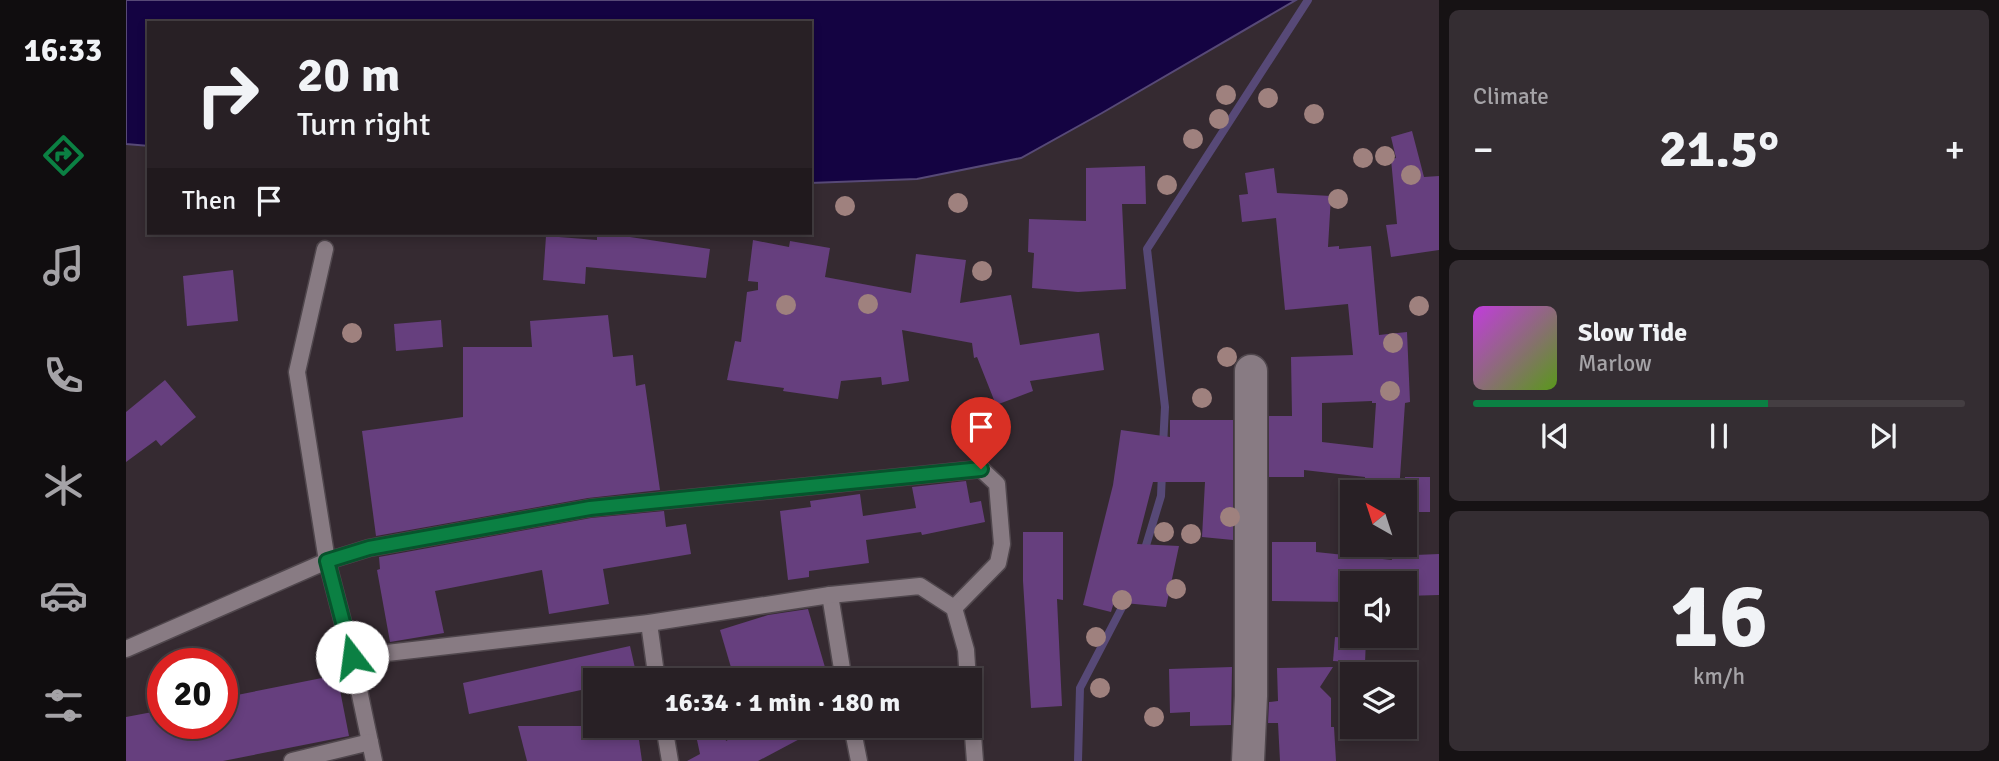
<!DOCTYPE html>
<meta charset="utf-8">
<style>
:root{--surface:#282025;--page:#342d32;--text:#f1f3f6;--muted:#a5a3a7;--line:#443e42;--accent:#0b8043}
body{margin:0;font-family:Signika,sans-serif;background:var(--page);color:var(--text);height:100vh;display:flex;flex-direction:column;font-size:26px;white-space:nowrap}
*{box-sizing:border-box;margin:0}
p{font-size:23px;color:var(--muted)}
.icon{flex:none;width:38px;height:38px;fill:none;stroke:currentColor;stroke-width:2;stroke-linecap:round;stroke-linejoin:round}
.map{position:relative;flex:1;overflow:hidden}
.panel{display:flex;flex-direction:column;gap:10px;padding:10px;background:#161214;width:560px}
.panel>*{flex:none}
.banner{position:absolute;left:21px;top:21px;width:665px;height:214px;border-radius:0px;box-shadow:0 4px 10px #0003,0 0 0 2px var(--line);background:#282025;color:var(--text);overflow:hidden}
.needle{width:46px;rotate:321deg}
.buttons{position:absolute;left:1214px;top:480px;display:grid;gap:14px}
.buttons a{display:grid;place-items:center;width:77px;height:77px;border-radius:0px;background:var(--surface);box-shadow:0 4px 10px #0003,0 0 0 2px var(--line);font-size:35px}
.speed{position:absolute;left:21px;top:648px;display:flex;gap:14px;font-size:35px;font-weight:700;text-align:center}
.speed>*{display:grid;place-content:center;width:91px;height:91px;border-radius:50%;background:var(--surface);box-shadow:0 4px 10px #0003,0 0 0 2px var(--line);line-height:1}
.speed .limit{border:10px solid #d22;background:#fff;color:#111}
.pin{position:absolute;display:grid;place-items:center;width:60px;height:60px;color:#fff;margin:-72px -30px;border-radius:50% 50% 50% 0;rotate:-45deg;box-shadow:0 0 7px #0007}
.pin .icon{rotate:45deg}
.me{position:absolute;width:77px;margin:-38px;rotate:345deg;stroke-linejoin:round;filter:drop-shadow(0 0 5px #0008)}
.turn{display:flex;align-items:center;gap:24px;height:147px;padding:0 35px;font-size:32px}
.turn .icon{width:91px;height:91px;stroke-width:2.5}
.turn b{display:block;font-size:49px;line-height:60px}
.then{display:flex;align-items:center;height:66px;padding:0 35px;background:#0003;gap:14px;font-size:26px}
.big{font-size:52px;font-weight:700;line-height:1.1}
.panel .widget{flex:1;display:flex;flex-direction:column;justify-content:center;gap:10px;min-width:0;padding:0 24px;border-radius:10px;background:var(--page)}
.panel .dial{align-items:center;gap:0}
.dial b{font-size:91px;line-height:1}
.song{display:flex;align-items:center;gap:21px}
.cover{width:84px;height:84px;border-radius:10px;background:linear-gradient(135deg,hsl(290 70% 55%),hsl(90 70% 35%))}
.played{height:7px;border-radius:4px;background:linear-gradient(90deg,var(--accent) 60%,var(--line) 60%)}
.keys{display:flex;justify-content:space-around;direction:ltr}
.heat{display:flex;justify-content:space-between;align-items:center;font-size:38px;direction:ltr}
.trip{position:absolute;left:457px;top:668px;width:399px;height:70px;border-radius:0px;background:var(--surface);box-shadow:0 4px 10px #0003,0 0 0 2px var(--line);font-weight:700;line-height:70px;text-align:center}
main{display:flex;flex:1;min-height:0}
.dock{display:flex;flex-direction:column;width:126px;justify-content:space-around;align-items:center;background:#100d0f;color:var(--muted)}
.dock .icon{width:49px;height:49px}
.dock .current{color:var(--accent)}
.dock b{font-size:32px;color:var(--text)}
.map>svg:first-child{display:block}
</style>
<main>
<nav class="dock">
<b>16:33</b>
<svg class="icon current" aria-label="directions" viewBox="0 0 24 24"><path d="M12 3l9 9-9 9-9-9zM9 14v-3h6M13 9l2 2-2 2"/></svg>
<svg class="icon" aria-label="music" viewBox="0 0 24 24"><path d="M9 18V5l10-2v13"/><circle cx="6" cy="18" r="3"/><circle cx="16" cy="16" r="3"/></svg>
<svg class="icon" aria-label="phone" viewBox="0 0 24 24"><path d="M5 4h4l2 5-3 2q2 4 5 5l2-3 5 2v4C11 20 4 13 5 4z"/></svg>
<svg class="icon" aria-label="climate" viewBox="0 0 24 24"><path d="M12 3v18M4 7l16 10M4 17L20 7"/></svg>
<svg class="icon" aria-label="car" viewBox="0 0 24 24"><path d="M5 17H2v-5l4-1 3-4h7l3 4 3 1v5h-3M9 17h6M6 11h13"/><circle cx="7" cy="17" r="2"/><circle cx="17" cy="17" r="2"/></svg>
<svg class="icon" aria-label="filters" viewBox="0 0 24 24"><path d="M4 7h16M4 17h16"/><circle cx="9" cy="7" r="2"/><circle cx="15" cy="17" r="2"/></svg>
</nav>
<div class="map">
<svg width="1313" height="761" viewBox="0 0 1313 761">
<rect width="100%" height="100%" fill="#352a31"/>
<polygon fill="#140342" stroke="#574977" stroke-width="2" points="0,0 1170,0 976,113 895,158 791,179 684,183 684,23 23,23 23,146 0,144"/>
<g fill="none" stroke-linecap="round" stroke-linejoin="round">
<g stroke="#574977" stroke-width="8">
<polyline points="1037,446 1039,407 1021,249 1182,0"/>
<polyline points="1018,552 1035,496 1036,473"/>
<polyline points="952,761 954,688 1003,594"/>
</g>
</g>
<g fill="#663f7e" fill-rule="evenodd">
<polygon points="1286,131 1298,177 1313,176 1313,250 1265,257 1260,225 1271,224 1265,159 1270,158 1265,137"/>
<polygon points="1019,166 1020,204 996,204 1000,289 952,292 906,288 908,253 902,252 903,219 960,221 960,168"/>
<path d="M 1148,168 L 1151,193 L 1205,196 L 1202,247 L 1213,246 L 1213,249 L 1245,246 L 1253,335 L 1281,332 L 1284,402 L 1279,403 L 1273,492 L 1239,492 L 1239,477 L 1178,470 L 1178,477 L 1143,477 L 1143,416 L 1166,416 L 1165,357 L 1227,355 L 1222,304 L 1159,310 L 1150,218 L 1116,222 L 1113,195 L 1122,194 L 1119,173 ZM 1246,401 L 1246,403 L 1250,403 L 1247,448 L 1196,442 L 1196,403 Z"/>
<polygon points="471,233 504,235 504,237 584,249 580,278 460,267 459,284 417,280 420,236 471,240"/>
<polygon points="627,240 663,247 664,241 704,248 699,277 785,293 790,254 840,260 834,303 885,295 894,345 973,333 978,370 904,381 907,391 870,405 851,357 848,358 846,343 776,330 783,381 756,385 755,377 715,381 712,399 657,391 658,388 601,380 609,341 615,342 621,292 632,290 632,282 622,281"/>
<polygon points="107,270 112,321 61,326 57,276"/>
<polygon points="482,315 487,357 507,355 510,386 519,384 534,490 462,498 250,536 236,431 337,417 337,347 406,347 404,321"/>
<polygon points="315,320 317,347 270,351 268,324"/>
<polygon points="39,380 70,417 35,446 30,440 0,462 0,412"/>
<polygon points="1044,420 1107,420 1107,540 1076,537 1079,482 1027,482 1011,544 1053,546 1040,607 988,602 985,612 957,605 987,485 995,430 1044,437"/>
<rect x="1279" y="477" width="25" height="35"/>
<polygon points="840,481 844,503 855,501 859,522 796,535 795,532 740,540 743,563 683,571 683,577 662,580 654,511 685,507 684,501 734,494 737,516 790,508 786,487"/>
<polygon points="538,511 540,527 560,524 565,554 477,569 483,604 423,614 416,570 309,591 318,633 264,642 251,570 254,569 253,557 465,518"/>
<polygon points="897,532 937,532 937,600 931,599 936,706 905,708 897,581"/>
<polygon points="1146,542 1190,542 1190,552 1266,560 1265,556 1313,554 1313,595 1279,596 1279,583 1227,583 1227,602 1146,601"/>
<polygon points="682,609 703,681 609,681 594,630 642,615"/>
<polygon points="1209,637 1240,639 1239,663 1207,661"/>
<polygon points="504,646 511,677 495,681 469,681 469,687 343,714 337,683"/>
<polygon points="1106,667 1105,725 1064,726 1064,712 1044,713 1043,669"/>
<polygon points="1207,667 1194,687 1205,698 1205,727 1208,727 1210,761 1154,761 1152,723 1142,723 1143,702 1152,701 1151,668"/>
<polygon points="211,675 223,736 97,761 0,761 0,717 37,710 37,723 96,723 96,698"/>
<polygon points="392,726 511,726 516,761 401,761"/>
<polygon points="568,726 597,726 600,741 627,726 698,726 632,761 561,761 574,754"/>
</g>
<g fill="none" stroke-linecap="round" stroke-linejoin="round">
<g stroke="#50474d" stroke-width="19">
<g id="service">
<polyline points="199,249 171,372 201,561 226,657 248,761"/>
<polyline points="704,595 718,681"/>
<polyline points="523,623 531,681"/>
<polyline points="0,649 201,561 243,548 464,508 855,469 871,484 876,544 872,563 828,608"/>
<polyline points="226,657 523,623 704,595 794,586 828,608 840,650 842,681"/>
<polyline points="844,696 849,761"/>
<polyline points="538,726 544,761"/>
<polyline points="726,726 733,761"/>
<polyline points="166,761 244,742"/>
</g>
</g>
<g stroke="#50474d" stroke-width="35">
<polyline id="minor" points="1122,761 1125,696 1125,371"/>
</g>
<use href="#service" stroke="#887b83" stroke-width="16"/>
<use href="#minor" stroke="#887b83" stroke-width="32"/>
</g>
<g fill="#9f817e">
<circle cx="1100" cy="95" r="10"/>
<circle cx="1142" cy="98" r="10"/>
<circle cx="1188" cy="114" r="10"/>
<circle cx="1093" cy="119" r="10"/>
<circle cx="1067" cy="139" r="10"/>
<circle cx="1259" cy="156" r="10"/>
<circle cx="1237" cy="158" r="10"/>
<circle cx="1285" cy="175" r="10"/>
<circle cx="1041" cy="185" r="10"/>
<circle cx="1212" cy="199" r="10"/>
<circle cx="832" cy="203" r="10"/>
<circle cx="719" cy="206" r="10"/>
<circle cx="856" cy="271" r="10"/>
<circle cx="742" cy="304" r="10"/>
<circle cx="660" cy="305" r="10"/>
<circle cx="1293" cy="306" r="10"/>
<circle cx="226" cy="333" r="10"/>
<circle cx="1267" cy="343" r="10"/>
<circle cx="1101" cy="357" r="10"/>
<circle cx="1264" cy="391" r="10"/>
<circle cx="1076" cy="398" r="10"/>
<circle cx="1104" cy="517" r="10"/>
<circle cx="1038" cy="532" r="10"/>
<circle cx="1065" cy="534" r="10"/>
<circle cx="1050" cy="589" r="10"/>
<circle cx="996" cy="600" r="10"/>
<circle cx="970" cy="637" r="10"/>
<circle cx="974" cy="688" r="10"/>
<circle cx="1028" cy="717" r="10"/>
</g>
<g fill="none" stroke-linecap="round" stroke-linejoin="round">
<g stroke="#07532c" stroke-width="18">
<polyline id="route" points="226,657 201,561 243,548 464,508 855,469"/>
</g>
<use href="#route" stroke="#0b8043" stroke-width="12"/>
</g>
</svg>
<div class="buttons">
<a><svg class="needle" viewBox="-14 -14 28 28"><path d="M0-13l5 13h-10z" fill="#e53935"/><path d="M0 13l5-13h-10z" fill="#a5a3a7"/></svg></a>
<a><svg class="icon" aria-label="sound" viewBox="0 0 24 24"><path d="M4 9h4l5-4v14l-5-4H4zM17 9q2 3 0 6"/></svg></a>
<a><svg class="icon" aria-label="layers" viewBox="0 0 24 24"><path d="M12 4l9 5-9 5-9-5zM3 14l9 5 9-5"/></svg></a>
</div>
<div class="speed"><div class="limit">20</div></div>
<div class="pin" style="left:855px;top:469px;background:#d93025"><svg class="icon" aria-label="arrive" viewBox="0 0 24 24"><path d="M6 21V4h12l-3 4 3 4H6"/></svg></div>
<svg class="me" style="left:226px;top:657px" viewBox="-20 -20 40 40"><circle r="19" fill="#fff"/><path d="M0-13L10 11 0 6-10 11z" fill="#0b8043"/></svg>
<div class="trip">16:34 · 1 min · 180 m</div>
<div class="banner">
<div class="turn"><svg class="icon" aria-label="right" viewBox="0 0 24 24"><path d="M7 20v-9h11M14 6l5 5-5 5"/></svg><div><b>20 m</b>Turn right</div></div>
<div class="then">Then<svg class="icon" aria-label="arrive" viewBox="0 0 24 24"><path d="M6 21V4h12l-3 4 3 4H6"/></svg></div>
</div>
</div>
<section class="panel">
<div class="widget"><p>Climate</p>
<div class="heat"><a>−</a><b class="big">21.5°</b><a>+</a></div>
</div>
<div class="widget">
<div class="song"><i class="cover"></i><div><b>Slow Tide</b><p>Marlow</p></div></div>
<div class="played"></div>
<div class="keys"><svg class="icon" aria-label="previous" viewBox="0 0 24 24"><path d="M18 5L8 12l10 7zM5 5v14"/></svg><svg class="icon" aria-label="pause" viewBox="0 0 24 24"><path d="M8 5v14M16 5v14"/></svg><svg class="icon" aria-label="next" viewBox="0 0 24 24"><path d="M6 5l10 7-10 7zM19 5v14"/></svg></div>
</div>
<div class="widget dial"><b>16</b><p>km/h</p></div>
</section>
</main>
